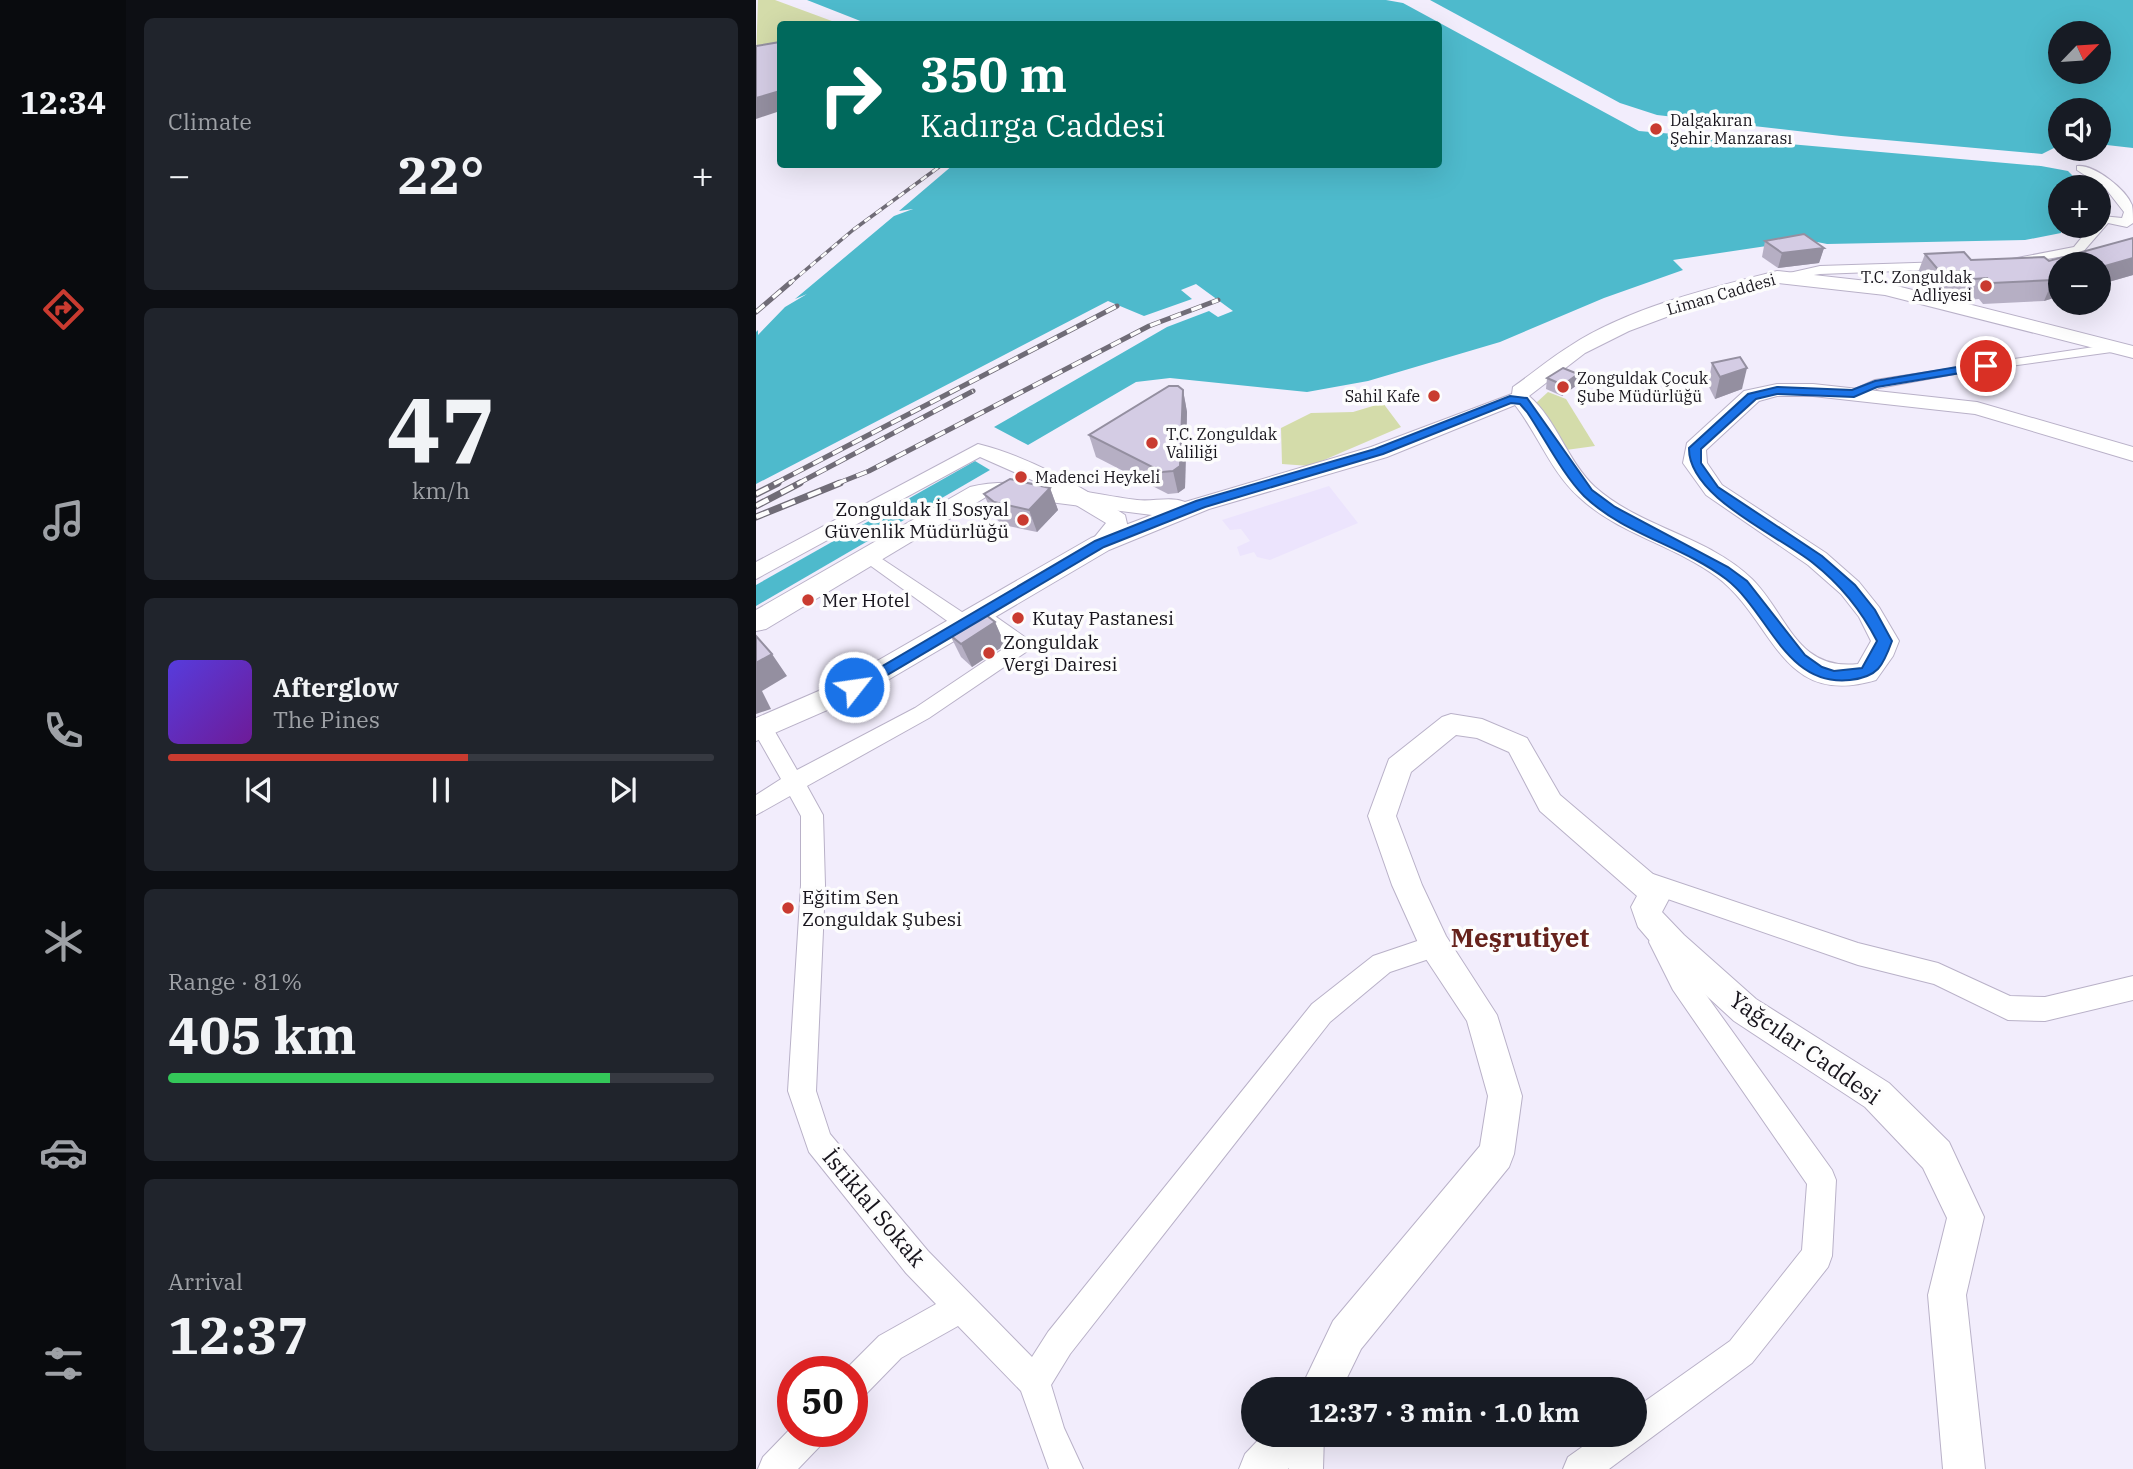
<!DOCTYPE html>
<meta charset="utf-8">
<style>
:root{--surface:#171b24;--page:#20242c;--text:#f1f3f6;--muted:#9ea1a6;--line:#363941;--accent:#c93b30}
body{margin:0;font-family:"IBM Plex Serif",serif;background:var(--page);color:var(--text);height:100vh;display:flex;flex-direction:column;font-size:26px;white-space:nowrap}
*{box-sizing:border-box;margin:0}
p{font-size:23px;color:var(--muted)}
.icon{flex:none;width:38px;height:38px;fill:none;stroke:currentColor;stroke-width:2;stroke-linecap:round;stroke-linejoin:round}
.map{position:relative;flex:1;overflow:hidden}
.drawer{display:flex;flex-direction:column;gap:18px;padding:18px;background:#0d0f14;width:630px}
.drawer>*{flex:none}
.top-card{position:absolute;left:21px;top:21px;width:665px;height:147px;border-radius:7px;box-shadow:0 7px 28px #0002;background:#00695c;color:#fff;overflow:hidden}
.needle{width:46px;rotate:65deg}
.fabs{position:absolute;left:1292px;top:21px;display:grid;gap:14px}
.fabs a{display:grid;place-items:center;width:63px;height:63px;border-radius:50%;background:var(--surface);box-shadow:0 7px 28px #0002;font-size:35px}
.speed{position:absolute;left:21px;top:1356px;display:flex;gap:14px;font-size:35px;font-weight:700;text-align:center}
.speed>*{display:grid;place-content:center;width:91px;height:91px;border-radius:50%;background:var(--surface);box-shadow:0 7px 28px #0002;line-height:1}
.speed .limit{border:10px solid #d22;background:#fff;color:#111}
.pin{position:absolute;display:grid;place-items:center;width:60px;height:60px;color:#fff;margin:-30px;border:4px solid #fff;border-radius:50%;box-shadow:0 2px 7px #0007}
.me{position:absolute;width:77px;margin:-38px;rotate:60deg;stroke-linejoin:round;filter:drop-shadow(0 0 5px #0008)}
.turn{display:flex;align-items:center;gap:24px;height:147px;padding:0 28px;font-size:32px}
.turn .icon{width:91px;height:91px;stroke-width:2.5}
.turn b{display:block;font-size:49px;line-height:60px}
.big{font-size:52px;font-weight:700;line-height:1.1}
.drawer .tile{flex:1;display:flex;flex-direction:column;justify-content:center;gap:10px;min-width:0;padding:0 24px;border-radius:10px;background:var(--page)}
.drawer .dial{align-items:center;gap:0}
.dial b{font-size:91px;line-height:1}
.song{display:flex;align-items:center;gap:21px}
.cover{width:84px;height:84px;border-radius:10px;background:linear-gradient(135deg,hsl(250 70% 55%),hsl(280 70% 35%))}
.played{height:7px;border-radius:4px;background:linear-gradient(90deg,var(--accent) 55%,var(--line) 55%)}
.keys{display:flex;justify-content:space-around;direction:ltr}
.heat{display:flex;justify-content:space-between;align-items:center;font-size:38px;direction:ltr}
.charge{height:10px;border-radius:5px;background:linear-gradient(90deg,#34c759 81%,var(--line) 0)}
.trip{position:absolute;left:485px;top:1377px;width:406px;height:70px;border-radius:35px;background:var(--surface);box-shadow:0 7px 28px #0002;font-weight:700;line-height:70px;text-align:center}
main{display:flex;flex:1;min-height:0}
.menu{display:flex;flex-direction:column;width:126px;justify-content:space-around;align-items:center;background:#090b0e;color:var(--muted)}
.menu .icon{width:49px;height:49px}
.menu .on{color:var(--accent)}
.menu b{font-size:32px;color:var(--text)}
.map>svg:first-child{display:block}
</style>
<main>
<nav class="menu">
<b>12:34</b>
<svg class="icon on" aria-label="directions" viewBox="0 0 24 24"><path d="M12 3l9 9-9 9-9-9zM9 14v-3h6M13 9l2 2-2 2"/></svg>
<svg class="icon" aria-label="music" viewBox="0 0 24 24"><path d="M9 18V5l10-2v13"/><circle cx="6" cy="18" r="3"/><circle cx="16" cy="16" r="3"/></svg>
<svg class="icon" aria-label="phone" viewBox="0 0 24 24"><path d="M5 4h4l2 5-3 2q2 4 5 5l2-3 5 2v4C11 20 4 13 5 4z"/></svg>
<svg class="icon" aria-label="climate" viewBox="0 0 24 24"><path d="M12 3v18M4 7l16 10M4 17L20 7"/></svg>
<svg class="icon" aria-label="car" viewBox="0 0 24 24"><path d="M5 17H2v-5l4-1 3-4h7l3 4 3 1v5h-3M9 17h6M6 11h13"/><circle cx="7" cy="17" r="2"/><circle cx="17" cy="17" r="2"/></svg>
<svg class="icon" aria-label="filters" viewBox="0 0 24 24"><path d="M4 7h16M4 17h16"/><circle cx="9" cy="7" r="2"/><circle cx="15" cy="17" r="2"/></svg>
</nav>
<section class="drawer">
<div class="tile"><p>Climate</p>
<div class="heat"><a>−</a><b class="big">22°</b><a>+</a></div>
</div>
<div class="tile dial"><b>47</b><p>km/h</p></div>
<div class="tile">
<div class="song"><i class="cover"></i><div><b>Afterglow</b><p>The Pines</p></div></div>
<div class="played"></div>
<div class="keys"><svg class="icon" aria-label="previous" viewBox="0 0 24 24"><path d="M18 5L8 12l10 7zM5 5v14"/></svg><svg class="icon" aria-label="pause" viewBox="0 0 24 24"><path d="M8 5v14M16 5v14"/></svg><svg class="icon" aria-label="next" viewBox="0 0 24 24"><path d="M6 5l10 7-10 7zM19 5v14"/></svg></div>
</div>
<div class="tile"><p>Range · 81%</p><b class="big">405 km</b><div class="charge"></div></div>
<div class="tile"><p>Arrival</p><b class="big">12:37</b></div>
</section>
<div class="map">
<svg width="1377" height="1469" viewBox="0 0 1377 1469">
<rect width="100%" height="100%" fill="#f2edfc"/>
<polygon fill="#ece4fd" points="573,486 602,523 514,560 501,557 498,552 484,556 481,547 494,541 485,529 474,530 466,520"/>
<g fill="#d4dcaa">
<polygon points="2,0 19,0 84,24 24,24 24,57 0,61"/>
<polygon points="792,392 810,399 839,446 810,450 780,403"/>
<polygon points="627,403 645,427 554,466 526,464 525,428 555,413 597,412"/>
</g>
<g fill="#4ebacc" fill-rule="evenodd">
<polygon points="51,0 630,0 647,3 883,131 1285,166 1312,171 1321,180 1313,187 1304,187 1305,233 1269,240 1071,244 1051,240 917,260 927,270 848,298 744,342 612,381 551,392 414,378 380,382 272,445 238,427 411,327 453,311 462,317 477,311 440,284 425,290 436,299 388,316 352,301 0,484 0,332 2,330 2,335 29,307 51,294 39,299 138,216 157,209 143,211 197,165 682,164 682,24 112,24"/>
<path d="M 674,0 L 1377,0 L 1377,148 L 1342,144 L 1342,110 L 1304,110 L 1304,145 L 1286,154 L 1085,136 L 901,115 L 864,103 ZM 1304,33 L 1342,33 L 1342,72 L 1304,72 Z"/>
<polygon points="219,461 234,470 0,606 0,585"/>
</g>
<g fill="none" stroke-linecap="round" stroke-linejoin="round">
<g stroke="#b9b1c8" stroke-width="2">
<g id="minor">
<path d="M 1321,166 C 1338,164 1370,189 1376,205 C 1377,210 1377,218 1377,223 L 1371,227 L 1352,223 L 1326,253 L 1256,265 L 1256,259 L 1318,247 L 1335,226 L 1342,226 L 1346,216 L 1366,218 L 1368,212 L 1350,189 L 1321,170 Z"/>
<polygon points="1190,262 1195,263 1195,269 1064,274 1021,281 1015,277 1064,266"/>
<polygon points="1358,344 1365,348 1363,351 1204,373 1123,388 1098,398 1090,393 1119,380"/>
<polygon points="114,551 215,618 218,623 215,628 201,628 108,561 105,557"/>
<polygon points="226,607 273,640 276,645 273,650 173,718 51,786 67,815 69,885 60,1091 74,1134 172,1251 276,1357 292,1332 556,1004 617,956 679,935 688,938 691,946 688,954 634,972 574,1022 314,1354 295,1385 308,1428 327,1469 293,1469 265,1391 202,1326 145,1358 107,1397 96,1402 96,1372 87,1372 123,1336 180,1304 150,1273 53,1152 32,1091 45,885 45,816 34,796 0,815 0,795 25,779 0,735 0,723 14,723 41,770 159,708 253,645 219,618 217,613"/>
<polygon points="888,871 1102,943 1182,963 1254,996 1289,997 1377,976 1377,1000 1289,1021 1252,1020 1178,984 1102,965 880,888 876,881 880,874"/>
<polygon points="905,931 914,934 935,974 1076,1170 1080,1180 1076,1256 1072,1267 996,1363 853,1469 807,1469 812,1457 843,1435 878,1435 878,1409 974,1341 1046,1250 1051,1184 917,990 893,942 896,934"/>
<polygon points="37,1426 37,1432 71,1432 66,1444 42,1469 2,1469 7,1457"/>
<polygon points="534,1435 568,1435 567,1469 533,1469"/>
</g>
</g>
<g stroke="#b9b1c8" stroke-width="2">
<g id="tertiary">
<path d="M 222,444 C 274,457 324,486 369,515 L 372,528 L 352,549 L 336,549 L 333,544 L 350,523 L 285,484 L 224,457 L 0,579 L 0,562 Z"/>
<polygon points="695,714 726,719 771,738 804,795 911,886 915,895 906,912 928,935 1000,999 1133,1083 1193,1142 1228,1217 1210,1295 1229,1469 1187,1469 1172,1295 1191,1218 1167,1168 1109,1107 978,1021 906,955 882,927 875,907 881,896 784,811 753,752 721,738 700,735 655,772 640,816 666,885 690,936 741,1015 766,1096 758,1154 753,1167 605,1349 585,1390 544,1390 577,1321 724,1146 732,1096 711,1021 668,956 636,885 612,816 633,759 686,717"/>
<polygon points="507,1435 556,1435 550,1450 532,1469 483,1469 489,1454"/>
</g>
</g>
<g stroke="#b9b1c8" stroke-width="2">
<path id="secondary" d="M 1021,271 L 1129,283 L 1377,346 L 1377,358 L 1129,295 L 1021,283 L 961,298 L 873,331 L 829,353 L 773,396 C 801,420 811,461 839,487 C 885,528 952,536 996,579 C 1032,615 1040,671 1102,664 L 1115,641 L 1103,617 L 1085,594 L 1052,565 L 950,495 L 927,463 L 931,443 L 988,391 L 1021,384 L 1057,384 L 1221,402 L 1377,447 L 1377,461 L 1219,414 L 1057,396 L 1021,396 L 1003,401 L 950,450 L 951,463 L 966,485 L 1070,553 L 1103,582 L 1123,607 L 1143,641 L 1137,656 L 1120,680 C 1024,709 1019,621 961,577 C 918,545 862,534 823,497 C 795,472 782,434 759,405 L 631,457 L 453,509 L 353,550 L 108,694 L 0,741 L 0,718 L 88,680 L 335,538 L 396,515 L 239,495 L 230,497 L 10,629 L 0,631 L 0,610 L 214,487 C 264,474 329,494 381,500 C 397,502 414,496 429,502 L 615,447 L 756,394 L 757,387 C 776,374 794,358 814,346 C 872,308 954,288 1021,271 Z"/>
</g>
<use href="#minor" fill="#fff" fill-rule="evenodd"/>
<use href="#tertiary" fill="#fff" fill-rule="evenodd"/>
<use href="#secondary" fill="#fff" fill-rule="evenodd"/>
<g stroke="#706c77" stroke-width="3.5">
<polyline id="rail-far2" points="33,284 97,230 187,164"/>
</g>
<g stroke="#706c77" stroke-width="5">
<g id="rail-far1">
<polyline points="0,312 35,282"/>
<polyline points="18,484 361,306"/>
<polyline points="41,484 217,391"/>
<polyline points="80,484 113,471 393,326 462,300"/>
</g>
</g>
<g stroke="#706c77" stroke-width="7">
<g id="rail">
<polyline points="0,494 22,483"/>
<polyline points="0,506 44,483"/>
<polyline points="0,517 84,483"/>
</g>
</g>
<use href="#rail-far2" stroke="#fdfdfd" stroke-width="2.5" stroke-dasharray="7" stroke-linecap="butt"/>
<use href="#rail-far1" stroke="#fdfdfd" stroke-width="3.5" stroke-dasharray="11" stroke-linecap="butt"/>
<use href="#rail" stroke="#fdfdfd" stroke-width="4.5" stroke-dasharray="14" stroke-linecap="butt"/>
</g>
<g fill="#b6afc4">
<polygon points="1377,238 1377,275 1342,285 1304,264 1304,296 1288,301 1227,304 1223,299 1210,300 1203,292 1177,292 1161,275 1169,254 1215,260 1293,261"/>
<polygon points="1009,241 1068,248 1063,263 1022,268 1006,257"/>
<polygon points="956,363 986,389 959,399 952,385"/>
<polygon points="791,378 821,385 806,396 790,389"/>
<polygon points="427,390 431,412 429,488 422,493 412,494 340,457 333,435"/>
<polygon points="294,488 302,510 281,532 247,525 237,516 228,494"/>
<polygon points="239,622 249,645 216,667 205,657 194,635"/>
</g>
<g fill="#948fa0">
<polygon points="24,91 24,111 0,119 0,98"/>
<polygon points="1068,248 1063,263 1022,268 1026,253"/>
<polygon points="1377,258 1377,275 1342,285 1342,268"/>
<polygon points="1304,278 1304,296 1288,301 1297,280"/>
<polygon points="991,368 986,389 959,399 964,377"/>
<polygon points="822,374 821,385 806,396 807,385"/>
<polygon points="427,390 431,412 429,488 422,493 417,471"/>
<polygon points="294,488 302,510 281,532 273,510"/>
<polygon points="239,622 249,645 216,667 205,644"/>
<polygon points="16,654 31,676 6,691 15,709 0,714 0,663"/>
</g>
<g fill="#d4cce4" stroke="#948fa0" stroke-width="2">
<polygon points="24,42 24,91 0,98 0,46"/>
<polygon points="1048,234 1068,248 1026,253 1009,241"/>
<polygon points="1377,238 1377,258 1342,268 1342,264 1304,264 1304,278 1297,280 1236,283 1231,278 1218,279 1211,271 1184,272 1169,254 1208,252 1215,260 1288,257 1293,261"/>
<polygon points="984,357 991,368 964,377 956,363"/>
<polygon points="807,368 822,374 807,385 791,378"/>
<polygon points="413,386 422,386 427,390 424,466 417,471 406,472 333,435"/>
<polygon points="254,479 294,488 273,510 238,502 228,494"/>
<polygon points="230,615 239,622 205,644 194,635"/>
<polygon points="0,636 16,654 0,663"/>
</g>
<path fill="#1a73e8" stroke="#114b97" stroke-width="2" d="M 1230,362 L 1235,366 L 1234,368 L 1121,387 L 1098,397 L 1021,394 L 1000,399 L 945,449 L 945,463 L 962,487 L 1066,556 L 1099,585 L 1119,610 L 1136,641 C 1127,666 1122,677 1094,680 C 1029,687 1013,612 970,579 C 927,546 867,534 828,496 C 807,475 788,437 771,412 L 764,404 L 755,403 L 627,454 L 449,507 L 348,547 L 104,691 L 98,693 L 91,687 L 339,541 L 440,501 L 619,449 L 754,396 L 771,398 L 836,490 L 859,507 L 972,567 L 991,581 L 1049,655 L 1066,667 L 1078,671 L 1106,668 L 1121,641 C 1105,610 1085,585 1057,563 C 1022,535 932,497 933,448 L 992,394 L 1021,387 L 1096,390 L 1119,381 Z"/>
<g fill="#c93b30" stroke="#fdfdfd" stroke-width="2.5">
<circle cx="900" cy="129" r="7"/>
<circle cx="1230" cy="286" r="7"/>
<circle cx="807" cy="387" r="7"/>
<circle cx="678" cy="396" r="7"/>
<circle cx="396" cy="443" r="7"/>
<circle cx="265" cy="477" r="7"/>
<circle cx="267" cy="520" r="7"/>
<circle cx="52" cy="600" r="7"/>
<circle cx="262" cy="618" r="7"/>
<circle cx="233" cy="653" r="7"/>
<circle cx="32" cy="908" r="7"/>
</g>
<g text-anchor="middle" stroke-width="7" stroke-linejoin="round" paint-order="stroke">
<g font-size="16" fill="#18151d" stroke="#fdfdfd" text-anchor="start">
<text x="914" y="126">Dalgakıran<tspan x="914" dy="18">Şehir Manzarası</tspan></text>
<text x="1216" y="283" text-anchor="end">T.C. Zonguldak<tspan x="1216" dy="18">Adliyesi</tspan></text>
<text x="821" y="384">Zonguldak Çocuk<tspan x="821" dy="18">Şube Müdürlüğü</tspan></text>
<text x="664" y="402" text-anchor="end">Sahil Kafe</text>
<text x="410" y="440">T.C. Zonguldak<tspan x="410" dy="18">Valiliği</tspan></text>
<text x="279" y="483">Madenci Heykeli</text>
</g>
<g font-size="16" fill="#18151d" stroke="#fdfdfd">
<text transform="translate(965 294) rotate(-16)" y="6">Liman Caddesi</text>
</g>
<g font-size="19" fill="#18151d" stroke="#fdfdfd" text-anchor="start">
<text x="253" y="516" text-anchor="end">Zonguldak İl Sosyal<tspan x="253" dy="22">Güvenlik Müdürlüğü</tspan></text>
<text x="66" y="607">Mer Hotel</text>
<text x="276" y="625">Kutay Pastanesi</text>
<text x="247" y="649">Zonguldak<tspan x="247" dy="22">Vergi Dairesi</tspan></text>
<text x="46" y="904">Eğitim Sen<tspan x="46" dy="22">Zonguldak Şubesi</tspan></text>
</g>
<g font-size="23" fill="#18151d" stroke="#fdfdfd">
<text transform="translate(1049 1048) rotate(35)" y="8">Yağcılar Caddesi</text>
<text transform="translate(118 1208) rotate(50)" y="8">İstiklal Sokak</text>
</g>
<g font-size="26" font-weight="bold" fill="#66221b" stroke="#fdfdfd">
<text x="764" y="947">Meşrutiyet</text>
</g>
</g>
</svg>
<div class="fabs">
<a><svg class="needle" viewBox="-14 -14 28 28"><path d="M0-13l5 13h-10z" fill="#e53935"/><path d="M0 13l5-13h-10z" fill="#9ea1a6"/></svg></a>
<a><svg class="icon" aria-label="sound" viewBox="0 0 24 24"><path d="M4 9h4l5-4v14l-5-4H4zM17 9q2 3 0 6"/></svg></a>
<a>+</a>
<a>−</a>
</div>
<div class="speed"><div class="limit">50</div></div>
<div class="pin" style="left:1230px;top:366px;background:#d93025"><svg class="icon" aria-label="arrive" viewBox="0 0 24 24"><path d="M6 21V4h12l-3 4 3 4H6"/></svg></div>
<svg class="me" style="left:98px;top:687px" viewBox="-20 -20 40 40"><circle r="17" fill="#1a73e8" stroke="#fff" stroke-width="3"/><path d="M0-11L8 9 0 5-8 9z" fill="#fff"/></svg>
<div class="trip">12:37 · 3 min · 1.0 km</div>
<div class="top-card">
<div class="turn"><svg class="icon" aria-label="right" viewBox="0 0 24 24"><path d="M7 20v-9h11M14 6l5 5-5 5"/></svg><div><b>350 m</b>Kadırga Caddesi</div></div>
</div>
</div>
</main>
